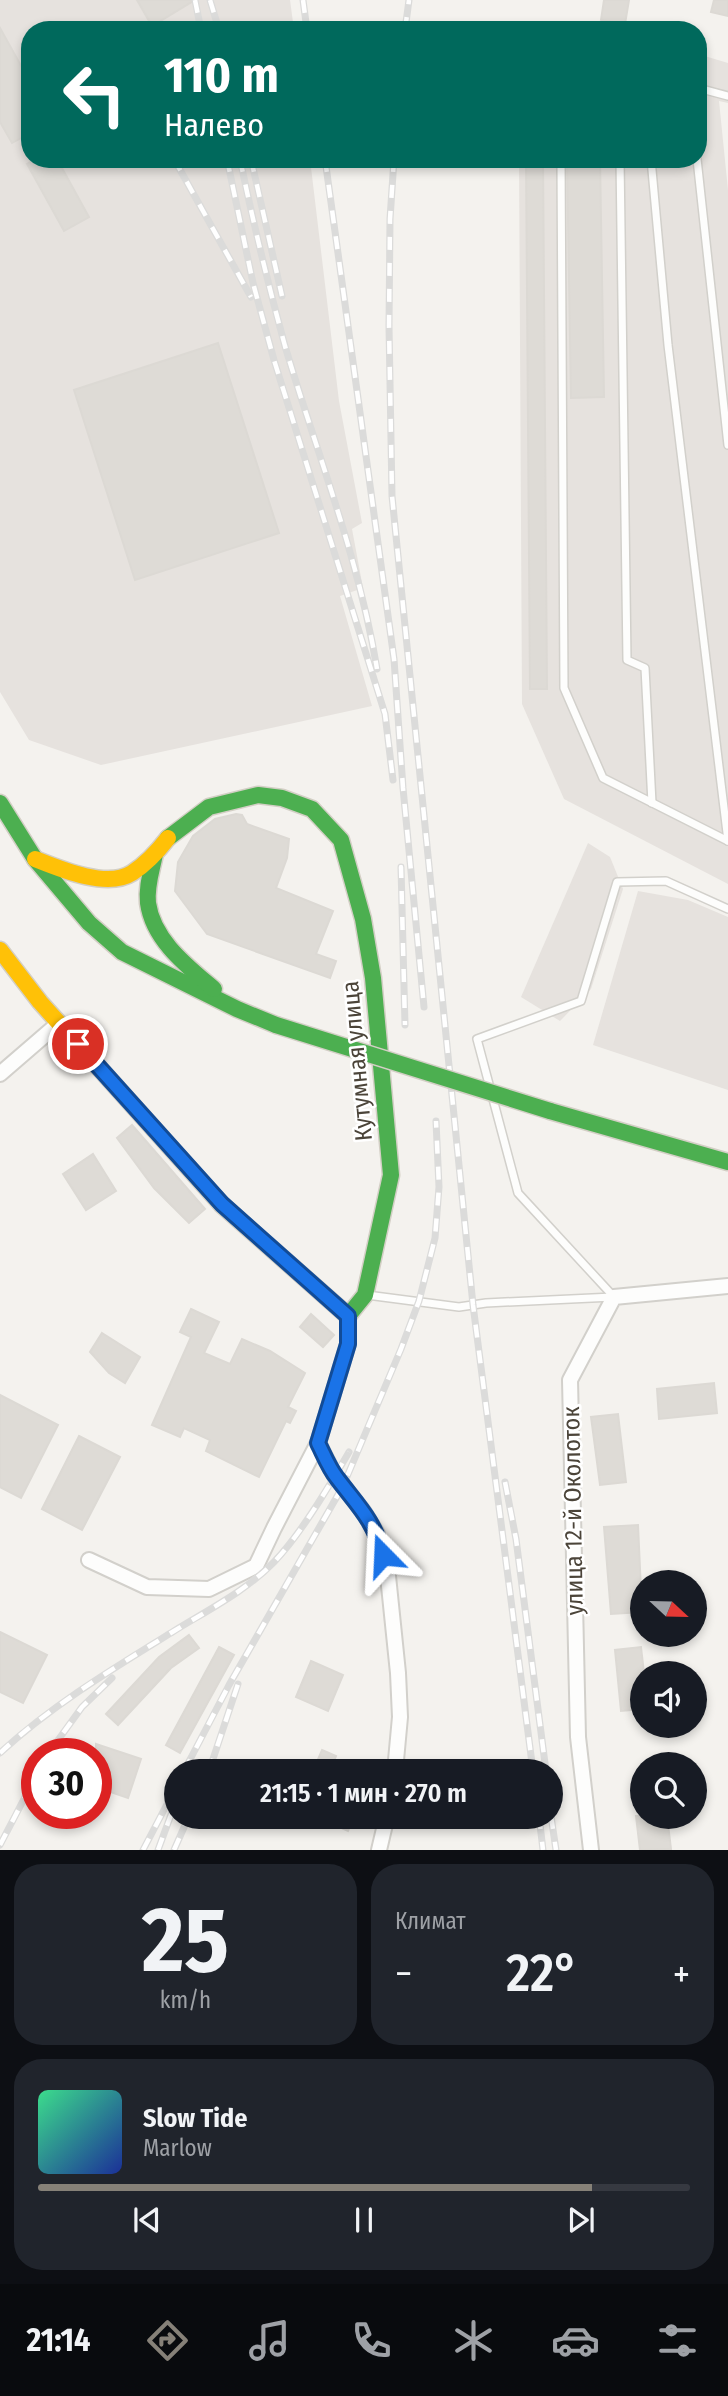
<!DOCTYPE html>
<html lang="ru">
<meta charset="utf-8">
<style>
:root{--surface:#171b24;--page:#20242c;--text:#f1f3f6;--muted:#9ea1a6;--line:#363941;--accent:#868178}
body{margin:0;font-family:"Fira Sans Condensed",sans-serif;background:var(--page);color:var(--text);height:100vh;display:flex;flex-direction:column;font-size:26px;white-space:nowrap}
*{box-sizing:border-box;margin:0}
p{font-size:23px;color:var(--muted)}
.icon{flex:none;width:38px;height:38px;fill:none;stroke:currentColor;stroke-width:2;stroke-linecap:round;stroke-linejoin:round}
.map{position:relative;height:1850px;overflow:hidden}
.details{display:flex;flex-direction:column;gap:14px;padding:14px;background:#0d0f14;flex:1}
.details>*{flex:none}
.top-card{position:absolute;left:21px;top:21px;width:686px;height:147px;border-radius:28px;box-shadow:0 4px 10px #0003;background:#00695c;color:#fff;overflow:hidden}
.needle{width:46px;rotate:112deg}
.fabs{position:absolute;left:630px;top:1570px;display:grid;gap:14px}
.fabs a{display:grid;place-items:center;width:77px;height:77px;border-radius:50%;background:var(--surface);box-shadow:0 4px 10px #0003;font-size:35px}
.speed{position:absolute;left:21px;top:1738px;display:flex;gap:14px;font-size:35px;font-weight:700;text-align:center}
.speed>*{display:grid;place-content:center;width:91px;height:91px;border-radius:50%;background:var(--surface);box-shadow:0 4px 10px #0003;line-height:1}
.speed .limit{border:10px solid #d22;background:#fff;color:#111}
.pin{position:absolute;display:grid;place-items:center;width:60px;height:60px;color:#fff;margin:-30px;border:4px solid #fff;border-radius:50%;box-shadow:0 2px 7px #0007}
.me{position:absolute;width:77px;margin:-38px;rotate:339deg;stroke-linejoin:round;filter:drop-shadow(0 0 5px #0008)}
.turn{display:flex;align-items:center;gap:24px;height:147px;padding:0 28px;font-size:32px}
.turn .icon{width:91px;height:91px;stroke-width:2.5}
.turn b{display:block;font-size:49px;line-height:60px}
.big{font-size:52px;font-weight:600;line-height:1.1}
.details .tile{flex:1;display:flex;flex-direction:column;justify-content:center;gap:10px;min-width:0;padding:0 24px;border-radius:28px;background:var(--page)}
.details .dial{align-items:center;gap:0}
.dial b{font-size:91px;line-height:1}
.song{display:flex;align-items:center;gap:21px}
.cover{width:84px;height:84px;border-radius:10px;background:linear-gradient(135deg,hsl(150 70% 55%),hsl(230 70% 35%))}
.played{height:7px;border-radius:4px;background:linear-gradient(90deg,var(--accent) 85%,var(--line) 85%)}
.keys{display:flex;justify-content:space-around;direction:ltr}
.heat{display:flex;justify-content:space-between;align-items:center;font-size:38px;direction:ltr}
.details .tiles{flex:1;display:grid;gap:14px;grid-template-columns:1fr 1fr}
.tile:last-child{grid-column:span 2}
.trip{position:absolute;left:164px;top:1759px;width:399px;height:70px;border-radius:35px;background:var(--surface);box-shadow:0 4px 10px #0003;font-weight:600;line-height:70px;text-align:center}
.menu{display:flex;height:112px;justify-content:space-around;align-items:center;background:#090b0e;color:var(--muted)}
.menu .icon{width:49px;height:49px}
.menu .current{color:var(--accent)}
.menu b{font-size:32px;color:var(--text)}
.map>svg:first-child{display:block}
</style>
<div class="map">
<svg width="728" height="1850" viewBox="0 0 728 1850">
<rect width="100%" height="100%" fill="#f4f2ee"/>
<g fill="#e6e2de">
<polygon points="0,0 290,0 294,30 30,30 30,159 310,159 339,401 362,523 352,529 363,588 340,596 372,706 101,765 29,740 0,692"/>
<polygon points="698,54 728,63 728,103 719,101 728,190 728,884 564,799 522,704 519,159 698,159"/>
<polygon points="588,843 610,857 623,889 591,989 560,1021 521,997"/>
<polygon points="638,891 688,900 728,917 728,1090 593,1045"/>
</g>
<g fill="#dedbd6" stroke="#dcd9d4" stroke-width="2">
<polygon points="137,0 195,0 152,26"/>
<polygon points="604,0 629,0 625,24 601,20"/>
<polygon points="714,0 728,0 728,16 711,12"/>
<polygon points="0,28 30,82 30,133 12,143 0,122"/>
<polygon points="36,159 57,159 89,217 64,231 27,164"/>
<polygon points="526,159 543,159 547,689 530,689"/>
<polygon points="567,159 600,159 604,397 571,398"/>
<polygon points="218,343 279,533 135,580 74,390"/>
<polygon points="236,814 242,815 247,824 289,839 287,858 276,888 333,911 316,954 336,961 330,978 207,934 175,891 178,862 193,836 215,819"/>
<polygon points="132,1125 205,1209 189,1223 154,1188 117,1138"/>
<polygon points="93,1154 116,1191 86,1210 63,1174"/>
<polygon points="191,1309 219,1322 204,1353 230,1364 242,1339 270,1351 305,1373 288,1407 296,1411 290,1423 286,1421 259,1477 206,1451 210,1440 184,1428 180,1437 152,1425 191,1337 180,1332"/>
<polygon points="311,1314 334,1335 323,1347 300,1327"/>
<polygon points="102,1333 140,1357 125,1383 109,1373 90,1352"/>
<polygon points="714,1383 717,1413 659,1419 657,1389"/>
<polygon points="0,1395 58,1425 21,1498 0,1487"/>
<polygon points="618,1414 626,1482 600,1485 591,1417"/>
<polygon points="79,1436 120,1457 82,1530 42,1509"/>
<polygon points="638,1525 642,1612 611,1614 604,1527"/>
<polygon points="0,1632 47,1655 23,1703 0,1692"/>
<polygon points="189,1635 199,1648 171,1668 118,1725 106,1714 159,1657"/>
<polygon points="219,1647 234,1655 180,1753 166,1745"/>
<polygon points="641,1647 644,1673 642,1709 621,1711 615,1650"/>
<polygon points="311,1661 343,1675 328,1711 296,1697"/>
<polygon points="96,1744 141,1759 128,1798 96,1787"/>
<polygon points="322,1750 336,1756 330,1771 313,1771"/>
<polygon points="315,1816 355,1816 348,1831"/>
<polygon points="636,1816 667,1816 671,1849 640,1850"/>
</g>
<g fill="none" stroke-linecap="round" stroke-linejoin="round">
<g stroke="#d2d0cb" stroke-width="10">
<g id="lane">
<polyline points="698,88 728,96"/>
<polyline points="561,159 564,688 603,778 728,841"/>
<polyline points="620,159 627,660 645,668 652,803"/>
<polyline points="651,159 668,345 728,841"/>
<polyline points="697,159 728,445"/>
<polyline points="367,1295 459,1307 486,1303 613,1297"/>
<polyline points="614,1297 518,1193 477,1039 581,1001 617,882 666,881 728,909"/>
</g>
</g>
<g stroke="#d2d0cb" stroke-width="18">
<g id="street">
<polyline points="0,1074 59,1023"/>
<polyline points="348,1316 348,1344 318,1443 335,1476 363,1511 377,1534 388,1576 398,1673 400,1717 395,1771"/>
<polyline points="89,1560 147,1587 209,1589 256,1566 274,1528 318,1443"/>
<polyline points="379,1850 387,1816"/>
<polyline points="591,1850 578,1737 570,1380 614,1297 728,1286"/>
</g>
</g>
<g stroke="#d3cfc5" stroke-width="19">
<g id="fast">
<polyline points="0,803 35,859 89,923 122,952 237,1009 276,1025"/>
<path d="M 155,854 C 152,870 146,886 148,903 C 153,940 187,966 214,989"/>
<polyline points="550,1111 728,1162"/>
<polyline points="154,1129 221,1204 348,1316 365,1295 391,1175 373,978 363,919 341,840 312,809 282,798 258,795 209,807 168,838"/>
</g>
</g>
<g stroke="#d3cfc5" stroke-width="19">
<g id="slow">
<path d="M 35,859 C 60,869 107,889 132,873 C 146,864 158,851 168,838"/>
<polyline points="0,950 40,1002 154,1129"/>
</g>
</g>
<use href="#lane" stroke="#fdfdfc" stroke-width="7"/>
<use href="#street" stroke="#fdfdfc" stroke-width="14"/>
<use href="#fast" stroke="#4caf50" stroke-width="16"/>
<use href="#slow" stroke="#ffc107" stroke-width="16"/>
<g stroke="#dbdbda" stroke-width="7">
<g id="rail">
<polyline points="195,0 201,30"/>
<polyline points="210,0 219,30"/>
<polyline points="303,0 307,30"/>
<polyline points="405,30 409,0"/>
<polyline points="174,159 251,297"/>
<polyline points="227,159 253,283 274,360 385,714 393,780"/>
<path d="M 240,159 C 253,222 268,284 285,346 C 317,454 359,558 377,669"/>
<polyline points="251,159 282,296"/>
<polyline points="325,159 394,659 403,788 424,1007"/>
<polyline points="394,159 390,219 389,326 392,496 473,1305 533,1771"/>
<polyline points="401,869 401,867 405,1025"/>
<polyline points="505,1482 516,1539 546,1771"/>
<path d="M 0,1753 C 52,1705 114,1668 174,1631 C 208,1610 246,1591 274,1562 C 301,1534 329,1486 349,1452"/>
<polyline points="48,1754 82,1707 112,1678"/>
<polyline points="184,1771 229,1685 343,1486 401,1349 419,1301 435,1238 439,1187 436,1121"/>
<polyline points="209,1771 238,1684"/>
<polyline points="539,1816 543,1850"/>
<polyline points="551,1816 556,1850"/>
<polyline points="0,1845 37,1774"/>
<polyline points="143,1850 177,1785"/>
<polyline points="158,1850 172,1812"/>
<polyline points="174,1850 189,1816"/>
</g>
</g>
<use href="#rail" stroke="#fff" stroke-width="4.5" stroke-dasharray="13" stroke-linecap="butt"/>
<g stroke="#d3cfc5" stroke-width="19" stroke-linecap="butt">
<polyline id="fast-bridge" points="276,1025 550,1111"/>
</g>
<use href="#fast-bridge" stroke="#4caf50" stroke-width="16"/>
</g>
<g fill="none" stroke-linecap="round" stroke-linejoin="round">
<g stroke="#114b97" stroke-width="18">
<path id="route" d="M 78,1044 L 222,1204 L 348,1316 L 348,1344 L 318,1443 C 324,1455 329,1468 337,1478 C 358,1506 374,1520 383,1555"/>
</g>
<use href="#route" stroke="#1a73e8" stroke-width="12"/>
</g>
<g text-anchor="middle" stroke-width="5" stroke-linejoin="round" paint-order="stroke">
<g font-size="24" fill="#4b4439" stroke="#fff">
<text transform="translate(357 1061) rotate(-95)" y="8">Кутумная улица</text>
<text transform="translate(573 1511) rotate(-91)" y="8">улица 12-й Околоток</text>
</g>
</g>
</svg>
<div class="fabs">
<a><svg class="needle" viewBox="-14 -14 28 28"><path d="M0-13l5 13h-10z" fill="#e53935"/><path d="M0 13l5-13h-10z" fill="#9ea1a6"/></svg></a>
<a><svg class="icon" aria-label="sound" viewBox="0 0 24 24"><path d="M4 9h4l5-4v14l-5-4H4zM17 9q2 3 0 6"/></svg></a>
<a><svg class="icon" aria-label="search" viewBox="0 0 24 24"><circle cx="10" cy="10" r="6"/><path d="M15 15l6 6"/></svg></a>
</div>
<div class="speed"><div class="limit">30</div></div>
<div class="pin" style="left:78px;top:1044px;background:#d93025"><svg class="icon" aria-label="arrive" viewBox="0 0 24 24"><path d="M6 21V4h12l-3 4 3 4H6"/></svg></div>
<svg class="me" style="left:383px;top:1555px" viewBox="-20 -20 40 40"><path d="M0-17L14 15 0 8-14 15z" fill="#1a73e8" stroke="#fff" stroke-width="4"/></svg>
<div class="trip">21:15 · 1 мин · 270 m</div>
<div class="top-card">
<div class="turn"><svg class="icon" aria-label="left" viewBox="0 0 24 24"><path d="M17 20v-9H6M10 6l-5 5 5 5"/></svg><div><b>110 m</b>Налево</div></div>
</div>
</div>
<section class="details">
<div class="tiles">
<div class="tile dial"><b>25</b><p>km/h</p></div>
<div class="tile"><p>Климат</p>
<div class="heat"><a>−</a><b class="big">22°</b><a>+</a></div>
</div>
<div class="tile">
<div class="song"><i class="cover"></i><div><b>Slow Tide</b><p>Marlow</p></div></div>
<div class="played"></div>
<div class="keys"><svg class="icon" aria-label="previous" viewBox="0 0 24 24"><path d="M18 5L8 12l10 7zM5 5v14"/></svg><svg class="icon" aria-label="pause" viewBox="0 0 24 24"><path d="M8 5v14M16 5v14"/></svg><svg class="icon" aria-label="next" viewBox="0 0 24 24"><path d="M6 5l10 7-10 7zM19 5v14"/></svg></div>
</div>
</div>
</section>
<nav class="menu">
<b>21:14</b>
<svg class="icon current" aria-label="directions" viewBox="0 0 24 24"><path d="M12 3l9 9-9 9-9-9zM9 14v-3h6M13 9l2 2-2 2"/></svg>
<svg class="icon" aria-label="music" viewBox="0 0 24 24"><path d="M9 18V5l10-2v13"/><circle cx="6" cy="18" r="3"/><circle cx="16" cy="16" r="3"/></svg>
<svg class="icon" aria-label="phone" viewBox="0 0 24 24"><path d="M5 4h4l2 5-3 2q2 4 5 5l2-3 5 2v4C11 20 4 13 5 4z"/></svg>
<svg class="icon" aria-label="climate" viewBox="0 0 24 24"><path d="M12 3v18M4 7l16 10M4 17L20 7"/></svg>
<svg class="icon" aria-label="car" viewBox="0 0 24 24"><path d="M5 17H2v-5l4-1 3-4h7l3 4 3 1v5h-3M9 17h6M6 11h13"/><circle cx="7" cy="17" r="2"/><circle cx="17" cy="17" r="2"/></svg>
<svg class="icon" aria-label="filters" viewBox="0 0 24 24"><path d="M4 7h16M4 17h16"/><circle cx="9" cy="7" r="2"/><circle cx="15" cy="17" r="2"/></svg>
</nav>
